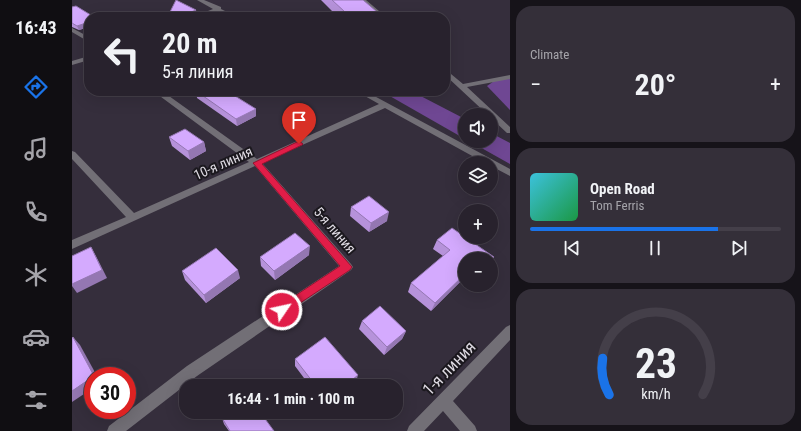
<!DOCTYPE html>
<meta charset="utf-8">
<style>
:root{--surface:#28222d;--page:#342f39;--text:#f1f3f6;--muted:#a5a4aa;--line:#443f49;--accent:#1a73e8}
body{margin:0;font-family:"Roboto Condensed",sans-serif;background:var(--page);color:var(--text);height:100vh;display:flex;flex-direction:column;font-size:15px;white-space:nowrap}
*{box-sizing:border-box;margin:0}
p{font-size:13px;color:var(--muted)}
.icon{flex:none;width:22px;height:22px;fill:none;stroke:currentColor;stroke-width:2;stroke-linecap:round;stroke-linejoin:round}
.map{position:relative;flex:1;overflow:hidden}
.side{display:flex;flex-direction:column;gap:6px;padding:6px;background:#161319;width:291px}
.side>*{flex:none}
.hud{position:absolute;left:12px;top:12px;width:366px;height:84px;border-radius:16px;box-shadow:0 4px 16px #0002,0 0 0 1px var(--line);background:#28222d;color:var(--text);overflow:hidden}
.fabs{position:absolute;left:386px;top:108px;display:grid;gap:8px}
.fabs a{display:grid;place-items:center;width:40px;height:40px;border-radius:50%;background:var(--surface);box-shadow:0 4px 16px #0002,0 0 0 1px var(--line);font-size:20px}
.speed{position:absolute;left:12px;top:367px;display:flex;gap:8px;font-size:20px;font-weight:700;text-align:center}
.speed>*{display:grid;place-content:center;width:52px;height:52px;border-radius:50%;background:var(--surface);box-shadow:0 4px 16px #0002,0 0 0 1px var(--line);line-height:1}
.speed .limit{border:6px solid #d22;background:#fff;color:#111}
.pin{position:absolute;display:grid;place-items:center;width:34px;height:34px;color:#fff;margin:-41px -17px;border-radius:50% 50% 50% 0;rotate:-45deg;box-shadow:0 0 4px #0007}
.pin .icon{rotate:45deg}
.me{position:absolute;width:44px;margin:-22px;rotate:56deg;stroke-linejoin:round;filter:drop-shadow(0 0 3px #0008)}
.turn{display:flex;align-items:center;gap:14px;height:84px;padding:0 12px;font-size:18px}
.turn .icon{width:52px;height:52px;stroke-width:2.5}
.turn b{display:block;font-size:28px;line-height:34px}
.big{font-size:30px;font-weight:700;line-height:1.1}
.side .tile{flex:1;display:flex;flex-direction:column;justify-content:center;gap:6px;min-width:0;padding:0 14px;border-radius:16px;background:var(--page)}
.side .dial{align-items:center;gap:0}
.dial svg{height:104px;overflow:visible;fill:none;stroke:var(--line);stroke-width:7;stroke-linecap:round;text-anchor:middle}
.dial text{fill:var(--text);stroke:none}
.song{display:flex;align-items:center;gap:12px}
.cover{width:48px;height:48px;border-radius:6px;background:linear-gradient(135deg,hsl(190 70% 55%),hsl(140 70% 35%))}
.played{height:4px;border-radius:2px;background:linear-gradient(90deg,var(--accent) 75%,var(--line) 75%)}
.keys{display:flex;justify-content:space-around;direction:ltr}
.heat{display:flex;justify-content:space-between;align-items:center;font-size:22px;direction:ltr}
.trip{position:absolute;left:107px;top:379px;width:224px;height:40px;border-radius:16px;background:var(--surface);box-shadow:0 4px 16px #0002,0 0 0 1px var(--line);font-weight:700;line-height:40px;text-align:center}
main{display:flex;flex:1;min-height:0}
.dock{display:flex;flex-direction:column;width:72px;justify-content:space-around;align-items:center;background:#100e12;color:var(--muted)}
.dock .icon{width:28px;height:28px}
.dock .current{color:var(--accent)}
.dock b{font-size:18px;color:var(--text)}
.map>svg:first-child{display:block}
</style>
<main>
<nav class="dock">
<b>16:43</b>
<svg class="icon current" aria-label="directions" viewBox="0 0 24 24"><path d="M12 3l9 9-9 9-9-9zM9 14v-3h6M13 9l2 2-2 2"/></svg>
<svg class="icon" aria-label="music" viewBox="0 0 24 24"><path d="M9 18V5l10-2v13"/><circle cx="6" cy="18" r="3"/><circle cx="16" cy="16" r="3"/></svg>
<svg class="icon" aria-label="phone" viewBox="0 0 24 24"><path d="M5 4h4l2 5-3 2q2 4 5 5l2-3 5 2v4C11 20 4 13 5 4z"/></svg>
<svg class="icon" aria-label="climate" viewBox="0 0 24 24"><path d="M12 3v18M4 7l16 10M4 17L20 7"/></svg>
<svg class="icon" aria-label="car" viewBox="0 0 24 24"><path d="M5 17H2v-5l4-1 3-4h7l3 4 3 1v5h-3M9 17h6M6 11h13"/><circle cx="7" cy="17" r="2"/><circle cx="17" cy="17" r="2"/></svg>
<svg class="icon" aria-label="filters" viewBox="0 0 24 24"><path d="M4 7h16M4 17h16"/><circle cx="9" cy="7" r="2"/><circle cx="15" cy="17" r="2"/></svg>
</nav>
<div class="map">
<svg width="438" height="431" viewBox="0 0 438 431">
<rect width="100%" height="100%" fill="#352e3c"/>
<g fill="#6f4793">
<polygon points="438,77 438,110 415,86 425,79"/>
<polygon points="309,91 339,91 393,119 393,139"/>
<polygon points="419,133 438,143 438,164 397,141 419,141"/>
</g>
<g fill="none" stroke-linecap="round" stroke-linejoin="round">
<g fill="#726f76" fill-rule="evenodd">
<polygon points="125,0 132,0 149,7 149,9 165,17 158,17 145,11 129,17 121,17 141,9"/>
<polygon points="288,0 294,0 314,17 308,17"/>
<polygon points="0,28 17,37 17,42 0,32"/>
<polygon points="17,56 17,60 0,65 0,61"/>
<polygon points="373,69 391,84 438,75 438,79 395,87 438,127 438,133 435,133 419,118 419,115 416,115 373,75"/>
<polygon points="81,91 90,91 185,159 307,104 284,91 293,91 438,169 438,176 419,166 419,163 413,163 313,108 190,163 279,264 281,267 279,270 125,376 54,431 35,431 37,426 115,366 267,266 183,166 0,249 0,240 54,217 0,159 0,151 3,152 62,213 177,162"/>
<polygon points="438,325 438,340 381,401 403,426 405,431 388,431 371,411 352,431 335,431 337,426 434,327"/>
</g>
</g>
<g fill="#b692da">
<polygon points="249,0 291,0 311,17 266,17"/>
<polygon points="0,7 17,17 17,27 7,30 0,27"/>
<polygon points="98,12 125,14 138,17 100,17 99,16"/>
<polygon points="124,91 184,109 184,116 165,126 125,98"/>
<polygon points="220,91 231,91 224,94"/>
<polygon points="97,137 132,142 134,151 118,160 100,146"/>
<polygon points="279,207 315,221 297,232 278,216"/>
<polygon points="365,240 393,259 393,277 359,311 336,292 339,283 371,256 361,249"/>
<polygon points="237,255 203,280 189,266 188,257"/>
<polygon points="110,271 168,278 134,303 113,280"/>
<polygon points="290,321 334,331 330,339 312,355 287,329"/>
<polygon points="223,359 284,382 279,386 238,386 223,366"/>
<polygon points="150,418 202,431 157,431 152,424"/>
</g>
<g fill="#9477b2">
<polygon points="124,10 125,14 120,16 119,12"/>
<rect x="273" y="12" width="4" height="5"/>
<polygon points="17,22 17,27 7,30 5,26"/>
<polygon points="224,91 231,91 224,94"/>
<polygon points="184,109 184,116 165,126 164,119"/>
<polygon points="132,142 134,151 118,160 116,151"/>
<polygon points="317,212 315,221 297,232 299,223"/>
<polygon points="238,246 237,255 203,280 202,271"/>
<polygon points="19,247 24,256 35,278 5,293 0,286 0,284"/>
<polygon points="166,270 168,278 134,303 132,295"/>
<polygon points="393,274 393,277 359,311 363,303"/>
<polygon points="334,331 330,339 312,355 315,347"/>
<polygon points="1,337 8,345 25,376 21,376"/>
<polygon points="286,375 284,382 279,386 273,386"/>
<polygon points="21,376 21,388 0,402 0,391"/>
</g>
<g fill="#d4aafe" stroke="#9477b2">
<polygon points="104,0 124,10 119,12 119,14 131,14 138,17 107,17 98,12"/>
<polygon points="260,0 291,0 311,17 282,17 277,12 273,12"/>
<polygon points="4,6 22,17 17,17 17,22 5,26 0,23 0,7"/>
<polygon points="124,91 155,91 184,109 164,119"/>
<polygon points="113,129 132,142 116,151 97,137"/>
<polygon points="297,196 317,212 299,223 279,207"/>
<polygon points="380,228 422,257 419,260 419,259 393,259 393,274 363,303 339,283 378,250 365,240"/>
<polygon points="223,233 238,246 202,271 188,257"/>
<polygon points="19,247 30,270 0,284 0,256"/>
<polygon points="144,248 166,270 132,295 110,271"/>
<polygon points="308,306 334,331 315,347 290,321"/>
<polygon points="1,337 22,376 0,391 0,338"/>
<polygon points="253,337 286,375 273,386 244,386 223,359"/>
<polygon points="158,412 188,412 202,431 158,431 150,418"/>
</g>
<polygon fill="#e11d48" stroke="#92132f" points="227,141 231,144 230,145 190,164 280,267 278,270 210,315 206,314 205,310 206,307 268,266 181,163"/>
<g text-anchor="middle" stroke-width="4" stroke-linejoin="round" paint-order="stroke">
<g font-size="14" fill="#dedae2" stroke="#1b181e">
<text transform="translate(151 163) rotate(-24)" y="5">10-я линия</text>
<text transform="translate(263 230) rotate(49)" y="5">5-я линия</text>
</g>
<g font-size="17" fill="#dedae2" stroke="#1b181e">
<text transform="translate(377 368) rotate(-46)" y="6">1-я линия</text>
</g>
</g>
</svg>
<div class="fabs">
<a><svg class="icon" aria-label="sound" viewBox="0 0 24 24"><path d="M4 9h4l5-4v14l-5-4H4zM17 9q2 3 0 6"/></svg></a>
<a><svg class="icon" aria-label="layers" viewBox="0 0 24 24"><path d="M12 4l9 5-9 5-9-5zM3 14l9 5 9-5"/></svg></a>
<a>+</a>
<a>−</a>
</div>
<div class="speed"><div class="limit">30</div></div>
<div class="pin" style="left:227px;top:144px;background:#d93025"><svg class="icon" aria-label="arrive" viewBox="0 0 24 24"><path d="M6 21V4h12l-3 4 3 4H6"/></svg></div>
<svg class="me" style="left:210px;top:310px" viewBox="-20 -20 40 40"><circle r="17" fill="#e11d48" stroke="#fff" stroke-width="3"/><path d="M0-11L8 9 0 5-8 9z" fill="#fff"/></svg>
<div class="trip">16:44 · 1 min · 100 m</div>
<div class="hud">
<div class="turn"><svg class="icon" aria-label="left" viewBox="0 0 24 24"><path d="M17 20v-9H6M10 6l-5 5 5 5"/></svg><div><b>20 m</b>5-я линия</div></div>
</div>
</div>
<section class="side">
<div class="tile"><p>Climate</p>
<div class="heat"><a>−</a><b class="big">20°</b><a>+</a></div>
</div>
<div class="tile">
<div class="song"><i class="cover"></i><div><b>Open Road</b><p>Tom Ferris</p></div></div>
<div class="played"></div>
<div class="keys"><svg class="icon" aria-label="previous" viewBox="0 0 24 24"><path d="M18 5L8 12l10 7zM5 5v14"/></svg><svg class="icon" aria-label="pause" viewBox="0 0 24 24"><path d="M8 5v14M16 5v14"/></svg><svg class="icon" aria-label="next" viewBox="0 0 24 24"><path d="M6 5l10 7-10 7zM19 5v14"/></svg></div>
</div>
<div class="tile dial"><svg viewBox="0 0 100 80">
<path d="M14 69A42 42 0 1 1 86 69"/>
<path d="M14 69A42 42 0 0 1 9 41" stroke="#1a73e8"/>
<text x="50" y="56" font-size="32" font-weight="700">23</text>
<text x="50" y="72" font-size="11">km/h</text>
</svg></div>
</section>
</main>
